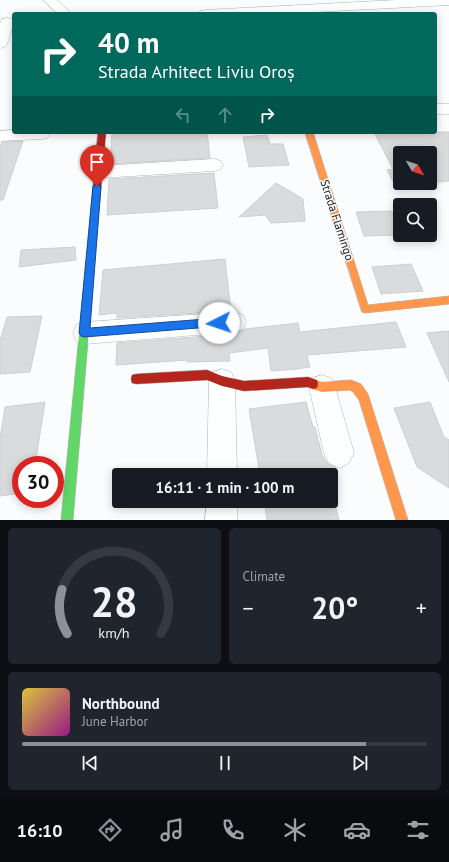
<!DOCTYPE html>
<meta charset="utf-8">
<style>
:root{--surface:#171b24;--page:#20242c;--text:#f1f3f6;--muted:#9ea1a6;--line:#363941;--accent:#8c9099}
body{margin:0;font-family:"PT Sans",sans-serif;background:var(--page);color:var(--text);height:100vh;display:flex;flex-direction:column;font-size:15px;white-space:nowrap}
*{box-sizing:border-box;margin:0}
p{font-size:13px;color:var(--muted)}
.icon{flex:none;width:22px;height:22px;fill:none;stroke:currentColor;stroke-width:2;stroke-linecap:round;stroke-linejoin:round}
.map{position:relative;height:520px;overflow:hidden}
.drawer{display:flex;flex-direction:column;gap:8px;padding:8px;background:#0d0f14;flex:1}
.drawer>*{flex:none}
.guide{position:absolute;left:12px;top:12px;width:425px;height:122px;border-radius:4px;box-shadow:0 2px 10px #0003;background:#00695c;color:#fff;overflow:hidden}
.needle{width:26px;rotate:129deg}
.tools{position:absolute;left:393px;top:146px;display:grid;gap:8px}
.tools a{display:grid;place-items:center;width:44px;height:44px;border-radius:4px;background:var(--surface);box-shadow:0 2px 10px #0003;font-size:20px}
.speed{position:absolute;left:12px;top:456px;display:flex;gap:8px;font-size:20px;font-weight:700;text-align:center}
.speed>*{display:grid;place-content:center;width:52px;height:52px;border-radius:50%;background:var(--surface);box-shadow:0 2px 10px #0003;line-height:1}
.speed .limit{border:6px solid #d22;background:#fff;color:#111}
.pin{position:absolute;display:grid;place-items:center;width:34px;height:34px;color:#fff;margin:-41px -17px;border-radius:50% 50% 50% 0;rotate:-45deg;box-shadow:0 0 4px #0007}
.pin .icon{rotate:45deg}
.me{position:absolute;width:44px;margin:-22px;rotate:266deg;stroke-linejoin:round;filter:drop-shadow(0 0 3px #0008)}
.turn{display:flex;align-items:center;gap:14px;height:84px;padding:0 20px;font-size:18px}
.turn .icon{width:52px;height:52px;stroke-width:2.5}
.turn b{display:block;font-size:28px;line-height:34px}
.lanes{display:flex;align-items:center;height:38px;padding:0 20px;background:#0003;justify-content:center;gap:20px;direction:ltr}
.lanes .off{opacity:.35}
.big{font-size:30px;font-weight:800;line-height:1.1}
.drawer .card{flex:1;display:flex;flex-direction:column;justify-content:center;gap:6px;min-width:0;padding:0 14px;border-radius:6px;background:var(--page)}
.drawer .dial{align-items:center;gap:0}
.dial svg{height:104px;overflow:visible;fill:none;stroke:var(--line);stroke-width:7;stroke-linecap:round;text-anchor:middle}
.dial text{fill:var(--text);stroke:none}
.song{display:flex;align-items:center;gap:12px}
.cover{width:48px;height:48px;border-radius:6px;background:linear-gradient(135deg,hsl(50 70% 55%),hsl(310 70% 35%))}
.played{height:4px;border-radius:2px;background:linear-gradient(90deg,var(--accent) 85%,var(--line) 85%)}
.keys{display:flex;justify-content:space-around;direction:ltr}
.heat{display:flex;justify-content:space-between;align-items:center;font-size:22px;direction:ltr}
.drawer .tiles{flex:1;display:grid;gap:8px;grid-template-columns:1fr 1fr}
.card:last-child{grid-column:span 2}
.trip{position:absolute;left:112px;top:468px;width:226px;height:40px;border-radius:4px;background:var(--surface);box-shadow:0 2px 10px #0003;font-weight:800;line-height:40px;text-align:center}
.tab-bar{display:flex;height:64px;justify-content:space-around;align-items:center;background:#090b0e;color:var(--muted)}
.tab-bar .icon{width:28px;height:28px}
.tab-bar .on{color:var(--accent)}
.tab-bar b{font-size:18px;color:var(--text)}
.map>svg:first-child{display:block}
</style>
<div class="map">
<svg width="449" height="520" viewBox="0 0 449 520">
<rect width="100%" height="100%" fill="#fbfcfd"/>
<g fill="#dadbdd" stroke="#cdcfd0">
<polygon points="112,132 207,132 210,158 110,164"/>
<polygon points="374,132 449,132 449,181 430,183 430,153 400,153 400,183 426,183 395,185 387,170 393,169"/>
<polygon points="267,135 270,144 283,144 289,165 249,167 243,137"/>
<polygon points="23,141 3,200 0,200 0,147 2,142"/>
<polygon points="214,173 218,208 107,215 109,179"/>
<polygon points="276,183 303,199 305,221 271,223 265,215 239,217"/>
<polygon points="392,211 400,235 364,236 356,212"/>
<polygon points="75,247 76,260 19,267 21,250"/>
<polygon points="225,259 231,311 117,318 117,313 99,315 103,270"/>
<polygon points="411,264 423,291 381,294 372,267"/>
<polygon points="42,316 30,372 0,374 0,341 7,317"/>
<polygon points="396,322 406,347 307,355 310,367 298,369 271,371 268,348 229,353 230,361 187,362 187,360 116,365 117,343 234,334 245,329 298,323 300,332"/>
<polygon points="449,331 449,382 427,333"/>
<polygon points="45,402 35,465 21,465 21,493 0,496 0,439 5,407"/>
<polygon points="306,402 313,427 315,427 322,455 328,464 336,468 331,475 260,475 249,409"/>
<polygon points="430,402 444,437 449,440 449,488 417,467 394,408"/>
<polygon points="331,489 339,520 267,520 264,501 331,501"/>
</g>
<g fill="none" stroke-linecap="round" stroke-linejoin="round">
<g stroke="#b4b4b6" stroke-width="1">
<g id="street">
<polygon points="43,0 57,0 72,14 58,14"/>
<polygon points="397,0 449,0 449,5 277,14 199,14 200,11 205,10"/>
<polygon points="7,18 12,19 14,22 7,44 5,47 0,48 0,23 2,19"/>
<rect x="435" y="104" width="14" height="10"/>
<polygon points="14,130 14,132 48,132 50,134 47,138 41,139 0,141 0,131"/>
<polygon points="214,159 221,161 223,165 221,169 214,171 99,178 92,176 90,172 92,168 99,166"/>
<polygon points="234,312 243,315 246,322 243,329 234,332 85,344 76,341 73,333 76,325 85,322"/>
<polygon points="222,369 231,372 235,381 237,475 207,475 209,381 213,372"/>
<polygon points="322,375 331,378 335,387 354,453 349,463 339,468 329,463 324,453 309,387 313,378"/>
<polygon points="207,501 237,501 237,520 205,520"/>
</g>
</g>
<g stroke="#b4b4b6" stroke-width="1">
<polygon id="fast" points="94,219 98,222 73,520 61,520 90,222"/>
</g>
<g stroke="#b4b4b6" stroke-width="1">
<g id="slow">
<polygon points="305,132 313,132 368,305 449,296 449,304 365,313 362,312"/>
<polygon points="313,379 322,382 351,380 361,384 368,394 408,520 396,520 359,400 353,392 350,390 322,392 309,388 308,384 309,380"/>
</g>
</g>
<g stroke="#b4b4b6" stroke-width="1">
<g id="jam">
<polygon points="98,132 106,132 98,222 94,225 90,222"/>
<polygon points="207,370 222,376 244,381 308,377 317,380 318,384 317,388 313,389 308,387 244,391 222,386 207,380 136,384 132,383 131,379 132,375 136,374"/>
</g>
</g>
<use href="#street" fill="#feffff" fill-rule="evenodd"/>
<use href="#fast" fill="#63d668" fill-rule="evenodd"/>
<use href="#slow" fill="#ff974d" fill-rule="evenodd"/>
<use href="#jam" fill="#b3261e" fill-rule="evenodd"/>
</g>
<polygon fill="#1a73e8" stroke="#114b97" points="97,184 101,186 90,328 219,318 223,320 224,323 223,326 84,337 81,336 79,333 93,186"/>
<g text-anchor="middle" stroke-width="3" stroke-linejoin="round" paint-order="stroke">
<g font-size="12" fill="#181a1c" stroke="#fafbfe">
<text transform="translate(337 220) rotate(72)" y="4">Strada Flamingo</text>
</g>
</g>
</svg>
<div class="tools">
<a><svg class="needle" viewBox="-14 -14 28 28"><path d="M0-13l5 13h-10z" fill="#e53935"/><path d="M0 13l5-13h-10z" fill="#9ea1a6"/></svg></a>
<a><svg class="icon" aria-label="search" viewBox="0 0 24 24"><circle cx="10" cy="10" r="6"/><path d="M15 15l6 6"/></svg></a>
</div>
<div class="speed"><div class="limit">30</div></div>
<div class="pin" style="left:97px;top:186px;background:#d93025"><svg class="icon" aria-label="arrive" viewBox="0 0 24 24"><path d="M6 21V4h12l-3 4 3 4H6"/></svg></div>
<svg class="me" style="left:219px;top:323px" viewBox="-20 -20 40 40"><circle r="19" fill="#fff"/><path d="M0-13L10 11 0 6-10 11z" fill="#1a73e8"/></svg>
<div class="trip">16:11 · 1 min · 100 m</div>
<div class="guide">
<div class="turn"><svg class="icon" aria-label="right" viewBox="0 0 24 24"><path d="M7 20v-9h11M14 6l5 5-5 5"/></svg><div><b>40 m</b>Strada Arhitect Liviu Oroș</div></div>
<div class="lanes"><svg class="icon off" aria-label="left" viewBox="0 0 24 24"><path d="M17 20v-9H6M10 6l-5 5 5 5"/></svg><svg class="icon off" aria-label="ahead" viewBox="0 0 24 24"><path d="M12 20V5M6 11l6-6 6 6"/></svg><svg class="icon" aria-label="right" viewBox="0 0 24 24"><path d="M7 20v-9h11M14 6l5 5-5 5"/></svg></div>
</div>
</div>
<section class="drawer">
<div class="tiles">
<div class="card dial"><svg viewBox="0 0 100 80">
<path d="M14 69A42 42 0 1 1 86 69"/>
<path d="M14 69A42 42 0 0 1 10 35" stroke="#8c9099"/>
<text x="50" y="56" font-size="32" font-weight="700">28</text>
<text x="50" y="72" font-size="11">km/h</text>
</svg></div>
<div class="card"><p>Climate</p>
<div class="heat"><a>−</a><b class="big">20°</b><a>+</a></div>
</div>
<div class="card">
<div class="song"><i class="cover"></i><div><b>Northbound</b><p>June Harbor</p></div></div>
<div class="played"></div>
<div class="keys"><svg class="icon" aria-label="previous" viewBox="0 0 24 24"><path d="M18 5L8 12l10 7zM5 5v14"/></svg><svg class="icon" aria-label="pause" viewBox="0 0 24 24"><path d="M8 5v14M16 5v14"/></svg><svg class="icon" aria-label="next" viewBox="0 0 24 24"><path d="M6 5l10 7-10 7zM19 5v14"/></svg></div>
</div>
</div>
</section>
<nav class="tab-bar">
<b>16:10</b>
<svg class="icon on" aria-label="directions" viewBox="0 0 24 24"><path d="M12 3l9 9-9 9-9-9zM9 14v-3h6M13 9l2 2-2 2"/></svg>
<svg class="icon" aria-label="music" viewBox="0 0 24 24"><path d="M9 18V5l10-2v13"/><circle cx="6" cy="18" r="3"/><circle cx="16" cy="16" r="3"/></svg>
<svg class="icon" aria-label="phone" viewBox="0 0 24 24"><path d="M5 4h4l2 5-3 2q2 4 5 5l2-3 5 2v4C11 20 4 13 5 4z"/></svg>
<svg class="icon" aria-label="climate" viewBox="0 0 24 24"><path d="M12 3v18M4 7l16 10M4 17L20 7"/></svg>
<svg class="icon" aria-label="car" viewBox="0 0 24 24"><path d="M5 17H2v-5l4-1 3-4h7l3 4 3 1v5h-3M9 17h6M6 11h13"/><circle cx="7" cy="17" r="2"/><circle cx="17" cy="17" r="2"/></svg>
<svg class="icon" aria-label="filters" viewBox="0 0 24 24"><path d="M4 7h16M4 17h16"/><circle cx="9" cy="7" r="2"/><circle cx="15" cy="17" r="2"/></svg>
</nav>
